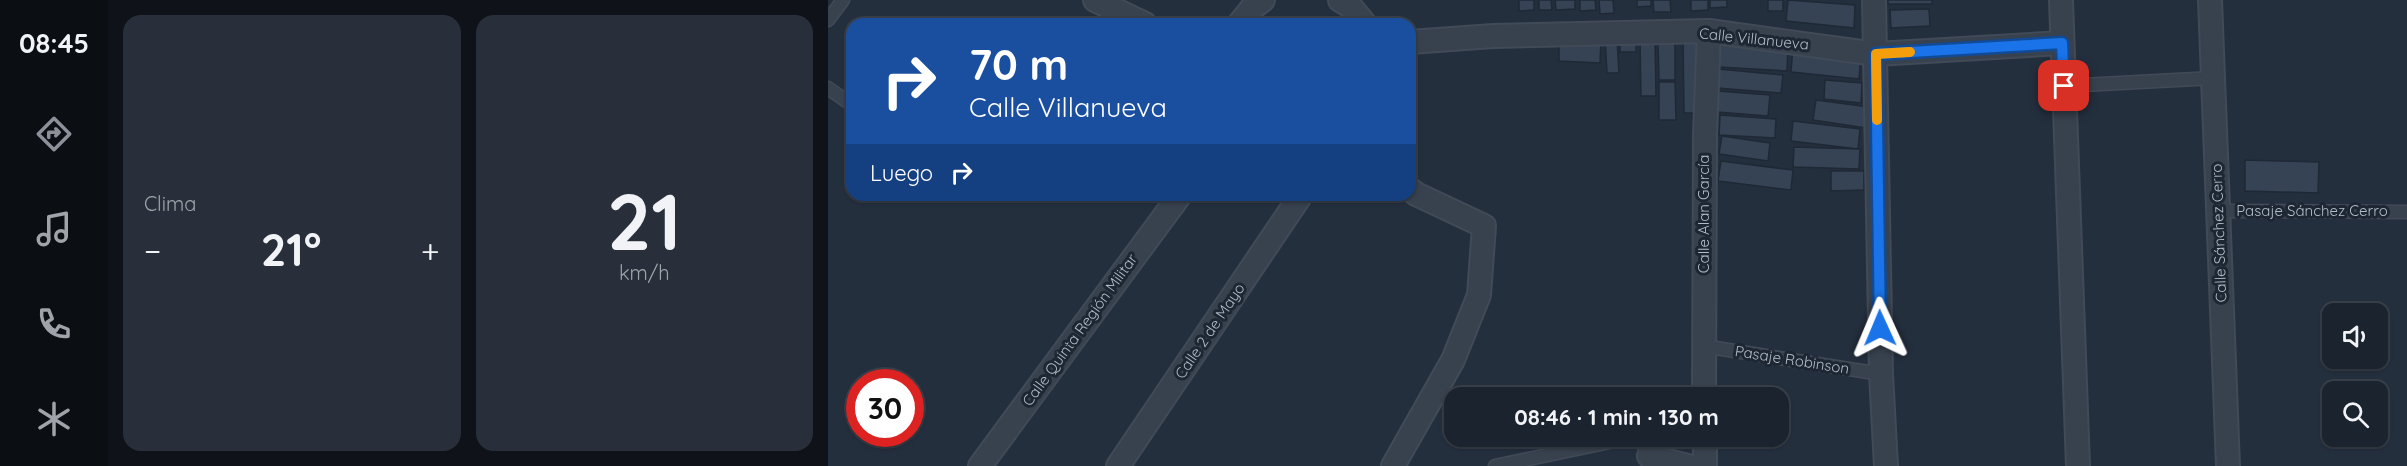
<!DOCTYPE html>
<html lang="es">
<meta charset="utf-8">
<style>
:root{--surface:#1b232e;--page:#282f3a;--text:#f1f3f6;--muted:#a0a4aa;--line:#39404a;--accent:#8c9099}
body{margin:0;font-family:Quicksand,sans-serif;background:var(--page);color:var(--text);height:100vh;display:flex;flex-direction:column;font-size:22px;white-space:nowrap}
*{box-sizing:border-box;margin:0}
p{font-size:20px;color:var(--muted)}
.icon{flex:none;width:33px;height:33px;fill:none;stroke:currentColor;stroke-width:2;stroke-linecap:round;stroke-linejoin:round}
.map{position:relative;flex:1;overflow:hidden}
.details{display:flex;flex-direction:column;gap:15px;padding:15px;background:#0f1319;width:720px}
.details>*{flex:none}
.hud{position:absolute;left:18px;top:18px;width:570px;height:183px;border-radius:18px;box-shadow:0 2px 4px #0004,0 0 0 2px var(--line);background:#1a4fa0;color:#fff;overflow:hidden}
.buttons{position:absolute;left:1494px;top:303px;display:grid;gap:12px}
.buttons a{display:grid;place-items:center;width:66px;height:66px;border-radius:12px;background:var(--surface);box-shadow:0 2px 4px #0004,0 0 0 2px var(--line);font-size:30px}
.speed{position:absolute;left:18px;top:369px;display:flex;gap:12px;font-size:30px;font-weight:700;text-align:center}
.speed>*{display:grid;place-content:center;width:78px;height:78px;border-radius:50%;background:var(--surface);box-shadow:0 2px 4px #0004,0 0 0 2px var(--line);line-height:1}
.speed .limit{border:9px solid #d22;background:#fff;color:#111}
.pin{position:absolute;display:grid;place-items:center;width:51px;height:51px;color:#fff;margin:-26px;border-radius:12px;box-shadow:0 3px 9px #0006}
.me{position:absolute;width:66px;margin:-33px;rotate:359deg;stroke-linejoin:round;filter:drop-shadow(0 0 4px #0008)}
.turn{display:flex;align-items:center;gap:21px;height:126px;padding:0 24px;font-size:27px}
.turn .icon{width:78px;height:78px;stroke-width:2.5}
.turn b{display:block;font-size:42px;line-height:51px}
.then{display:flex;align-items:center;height:57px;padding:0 24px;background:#0003;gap:12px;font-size:22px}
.big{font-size:45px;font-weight:700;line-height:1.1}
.details .widget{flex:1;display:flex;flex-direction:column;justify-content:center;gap:9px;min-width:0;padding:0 21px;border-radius:18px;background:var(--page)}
.details .dial{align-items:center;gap:0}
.dial b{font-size:78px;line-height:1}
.heat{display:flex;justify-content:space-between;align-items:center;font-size:33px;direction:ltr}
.details .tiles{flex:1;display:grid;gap:15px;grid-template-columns:repeat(2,1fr)}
.trip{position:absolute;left:616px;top:387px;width:345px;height:60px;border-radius:18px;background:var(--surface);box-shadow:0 2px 4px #0004,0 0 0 2px var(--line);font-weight:700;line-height:60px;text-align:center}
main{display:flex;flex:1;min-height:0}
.tabs{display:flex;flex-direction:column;width:108px;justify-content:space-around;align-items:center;background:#0b0e12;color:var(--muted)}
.tabs .icon{width:42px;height:42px}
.tabs .selected{color:var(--accent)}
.tabs b{font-size:27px;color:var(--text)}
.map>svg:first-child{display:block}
</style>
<main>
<nav class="tabs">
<b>08:45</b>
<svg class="icon selected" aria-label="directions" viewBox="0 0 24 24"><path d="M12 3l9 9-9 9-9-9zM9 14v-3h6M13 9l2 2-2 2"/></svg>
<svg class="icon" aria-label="music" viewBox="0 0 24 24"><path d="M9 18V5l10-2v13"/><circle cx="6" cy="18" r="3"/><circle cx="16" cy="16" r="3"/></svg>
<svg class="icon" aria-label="phone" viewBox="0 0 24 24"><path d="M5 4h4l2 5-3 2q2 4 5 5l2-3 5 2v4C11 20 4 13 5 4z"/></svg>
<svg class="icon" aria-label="climate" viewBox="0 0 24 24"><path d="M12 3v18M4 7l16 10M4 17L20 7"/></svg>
</nav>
<section class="details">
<div class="tiles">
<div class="widget"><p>Clima</p>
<div class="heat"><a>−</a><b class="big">21°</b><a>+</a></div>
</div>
<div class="widget dial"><b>21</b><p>km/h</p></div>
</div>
</section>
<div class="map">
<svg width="1579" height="466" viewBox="0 0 1579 466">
<rect width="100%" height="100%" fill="#242f3e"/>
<g fill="#364354" stroke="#1f2835" stroke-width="1.5">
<polygon points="691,0 706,0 706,10 691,11"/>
<polygon points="711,0 723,0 724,10 711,10"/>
<polygon points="727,0 747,0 747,9 728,10"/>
<polygon points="752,0 767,0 768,10 752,11"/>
<polygon points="771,0 785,0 786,13 772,14"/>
<polygon points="809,0 823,0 823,6 809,7"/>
<polygon points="825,0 842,0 843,12 826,12"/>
<polygon points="863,0 880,0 880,10 863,11"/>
<polygon points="882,0 899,0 899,7 882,8"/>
<rect x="940" y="0" width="15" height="11"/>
<polygon points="960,0 1027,5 1026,28 958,21"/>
<rect x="1060" y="0" width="44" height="4"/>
<polygon points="1101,9 1102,26 1063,28 1062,10"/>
<polygon points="893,38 960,43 959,71 891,67"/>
<polygon points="731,39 773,41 772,63 731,61"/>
<polygon points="777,39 789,39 791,73 779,73"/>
<polygon points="812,39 827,39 828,96 813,96"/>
<rect x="792" y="40" width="16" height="12"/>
<polygon points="847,40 847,80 831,80 830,41"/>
<polygon points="855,40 870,40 871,113 856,113"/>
<polygon points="965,45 1033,53 1031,79 963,72"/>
<polygon points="890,69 955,75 953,93 889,88"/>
<polygon points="997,80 1034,83 1033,103 996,99"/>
<polygon points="831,82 847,82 848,120 831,120"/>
<polygon points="890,91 942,95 940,116 889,112"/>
<polygon points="988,100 1041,107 1038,128 985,120"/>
<polygon points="892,115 948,119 947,138 891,135"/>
<polygon points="965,121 1032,129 1030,149 963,141"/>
<polygon points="894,136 942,143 940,161 891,154"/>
<polygon points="966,147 1032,149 1031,169 965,167"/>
<polygon points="1417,160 1491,162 1490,193 1417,191"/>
<polygon points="893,161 965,170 963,190 890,181"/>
<polygon points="1003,171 1036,171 1036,190 1003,191"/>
</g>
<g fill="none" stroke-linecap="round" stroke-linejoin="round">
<g stroke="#414a57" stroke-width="15">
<g id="lane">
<polyline points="0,20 15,0"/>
<polyline points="1236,86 1386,78"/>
<polyline points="0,88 24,105"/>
<polyline points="1390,211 1579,212"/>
<polyline points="875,346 1053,374"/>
<path d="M 667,466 L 801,438 C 813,441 819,446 821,459"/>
</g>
</g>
<g stroke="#414a57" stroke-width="26">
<g id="street">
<polyline points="267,0 317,24"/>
<polyline points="512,0 522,6 537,24"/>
<polyline points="1046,0 1053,374 1058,466"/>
<polyline points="1233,0 1250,466"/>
<polyline points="1382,0 1400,466"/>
<polyline points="411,24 423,9 435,0"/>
<polyline points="582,42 665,36 881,31 1048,54 1234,43"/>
<polyline points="876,398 877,135 881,31"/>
<polyline points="877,436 877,466"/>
<polyline points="821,456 860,466"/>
<polyline points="152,466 352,195"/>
<polyline points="290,466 473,195"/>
<polyline points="565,466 625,360 651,295 656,226 588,194 582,189"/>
</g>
</g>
<use href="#lane" stroke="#38414e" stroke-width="12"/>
<use href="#street" stroke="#38414e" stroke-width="22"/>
</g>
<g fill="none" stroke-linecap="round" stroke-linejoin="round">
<g stroke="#114b97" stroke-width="15">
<polyline id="route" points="1052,328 1048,54 1234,43 1236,86"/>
</g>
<use href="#route" stroke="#1a73e8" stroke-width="10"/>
<polyline stroke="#f59e0b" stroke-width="10" points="1049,120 1048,54 1082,52"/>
</g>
<g text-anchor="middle" stroke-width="6" stroke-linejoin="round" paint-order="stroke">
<g font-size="15" fill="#b4bcc9" stroke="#1d2633">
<text transform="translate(926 39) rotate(6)" y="5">Calle Villanueva</text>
<text x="1484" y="216">Pasaje Sánchez Cerro</text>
<text transform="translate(876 214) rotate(-90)" y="5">Calle Alan García</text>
<text transform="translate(1391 233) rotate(-92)" y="5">Calle Sánchez Cerro</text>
<text transform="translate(252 330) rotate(-54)" y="5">Calle Quinta Región Militar</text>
<text transform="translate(382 331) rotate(-56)" y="5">Calle 2 de Mayo</text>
<text transform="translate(964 360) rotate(9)" y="5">Pasaje Robinson</text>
</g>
</g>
</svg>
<div class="buttons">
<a><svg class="icon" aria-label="sound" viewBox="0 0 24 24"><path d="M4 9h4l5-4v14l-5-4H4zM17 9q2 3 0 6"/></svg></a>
<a><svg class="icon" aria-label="search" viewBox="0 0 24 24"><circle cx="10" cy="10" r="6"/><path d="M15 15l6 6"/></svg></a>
</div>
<div class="speed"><div class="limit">30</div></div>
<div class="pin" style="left:1236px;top:86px;background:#d93025"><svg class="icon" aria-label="arrive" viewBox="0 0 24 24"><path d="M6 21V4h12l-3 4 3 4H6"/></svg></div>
<svg class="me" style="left:1052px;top:328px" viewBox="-20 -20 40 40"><path d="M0-17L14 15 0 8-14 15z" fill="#1a73e8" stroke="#fff" stroke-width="4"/></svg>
<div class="trip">08:46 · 1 min · 130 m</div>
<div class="hud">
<div class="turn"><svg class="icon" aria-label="right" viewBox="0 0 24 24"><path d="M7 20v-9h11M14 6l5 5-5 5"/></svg><div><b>70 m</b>Calle Villanueva</div></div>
<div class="then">Luego<svg class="icon" aria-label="right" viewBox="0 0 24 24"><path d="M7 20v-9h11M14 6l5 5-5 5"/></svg></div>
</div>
</div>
</main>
